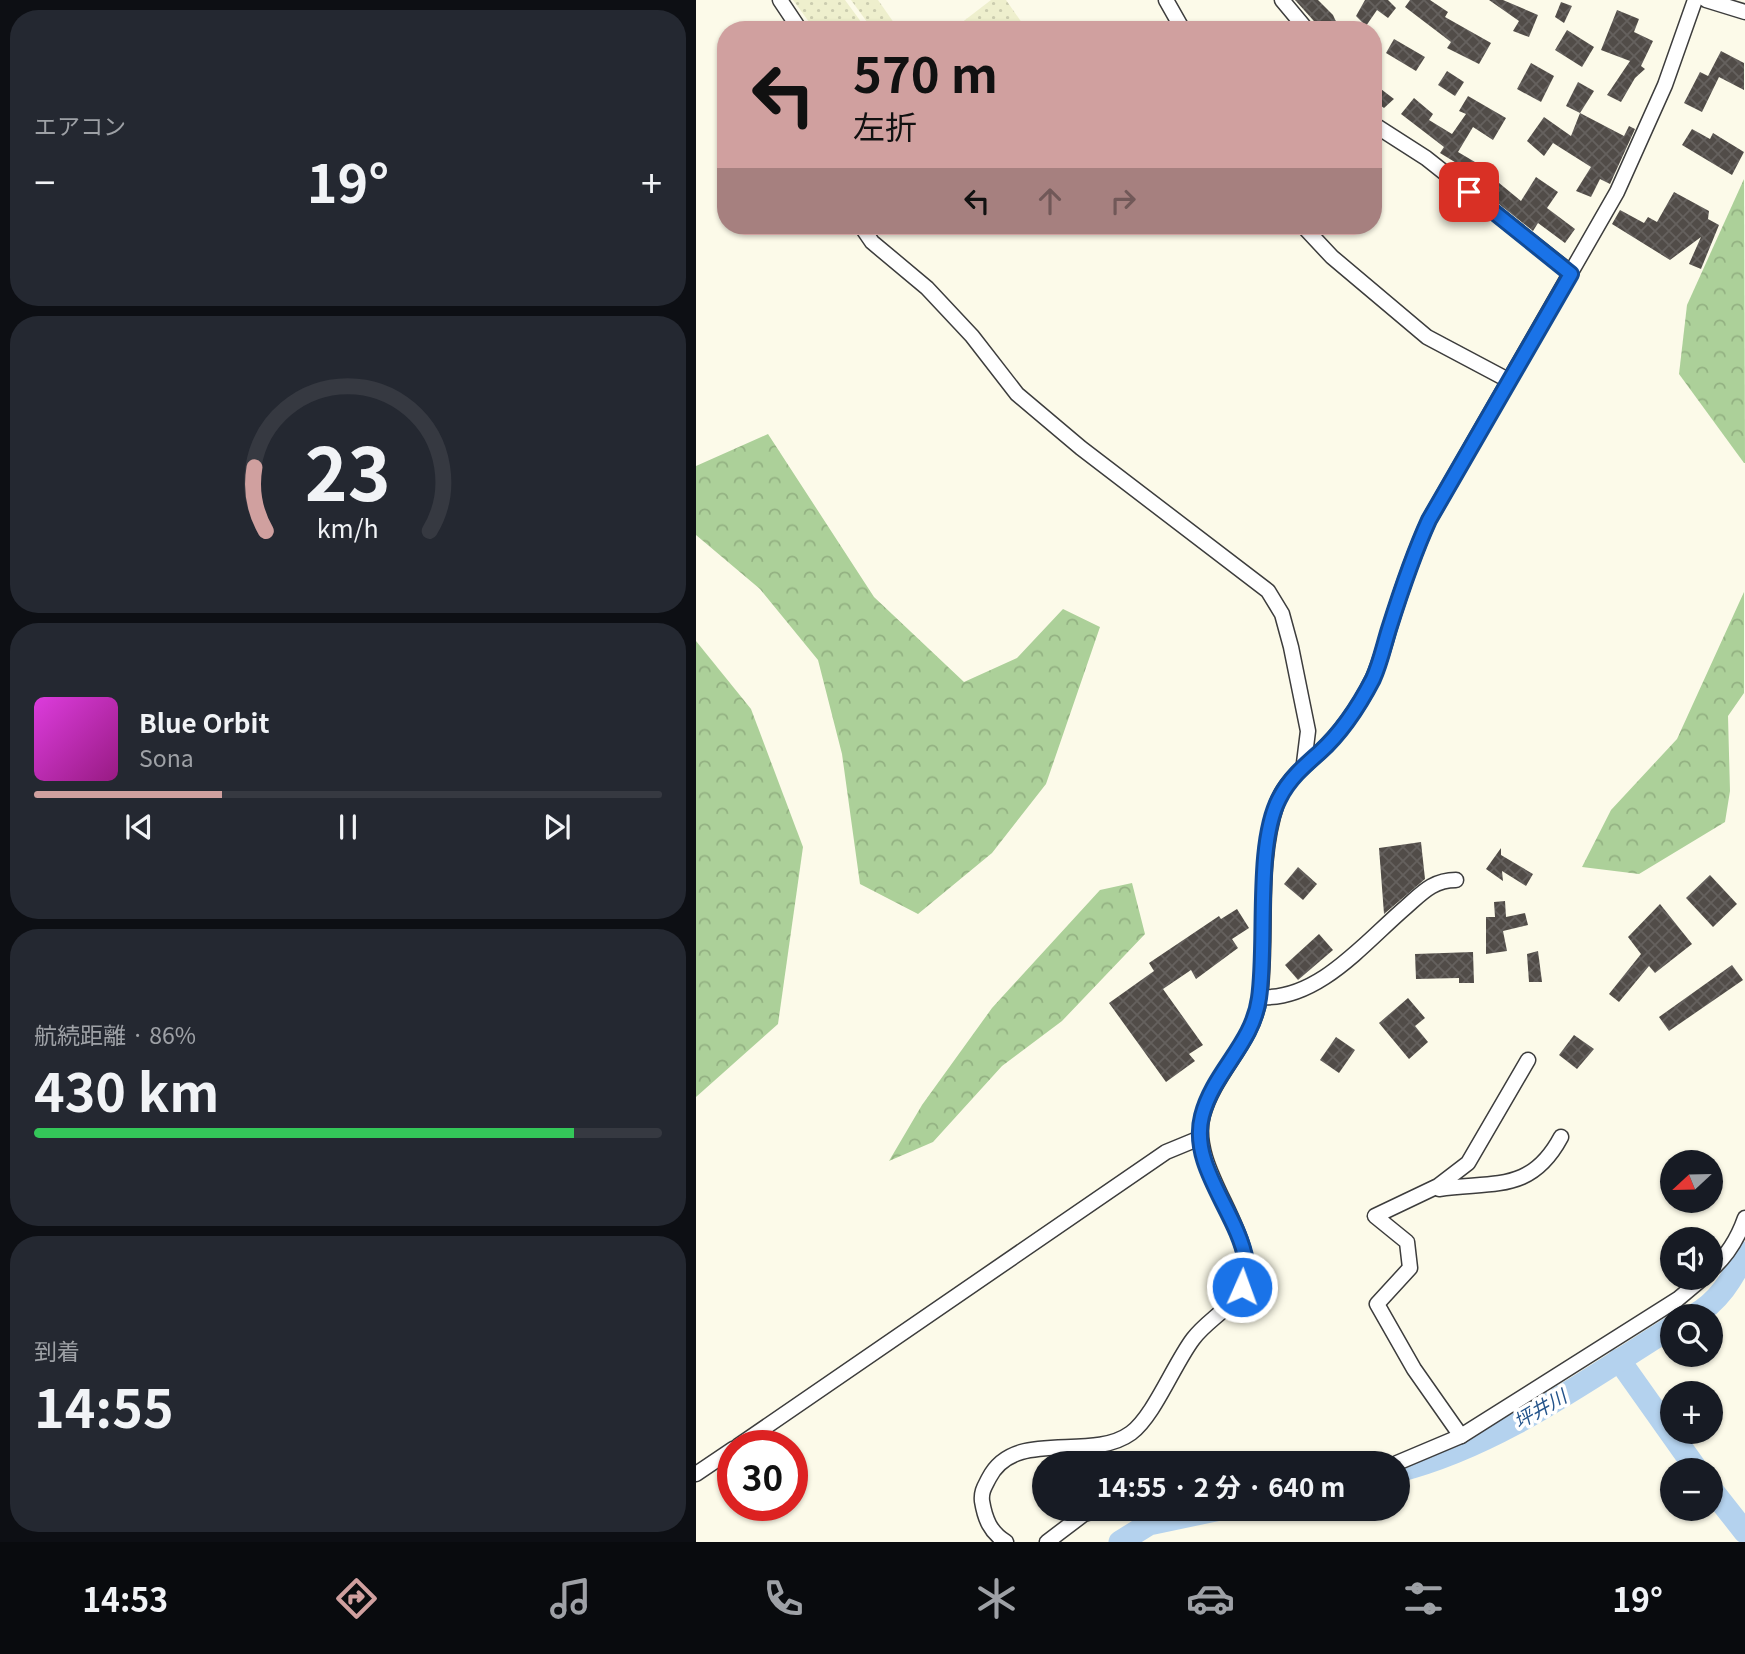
<!DOCTYPE html>
<html lang="ja">
<meta charset="utf-8">
<style>
:root{--surface:#171b24;--page:#242831;--text:#f1f3f6;--muted:#9ea1a6;--line:#363941;--accent:#d0a09f}
body{margin:0;font-family:Georgia,"Noto Sans JP",serif;background:var(--page);color:var(--text);height:100vh;display:flex;flex-direction:column;font-size:26px;white-space:nowrap}
*{box-sizing:border-box;margin:0}
p{font-size:23px;color:var(--muted)}
.icon{flex:none;width:38px;height:38px;fill:none;stroke:currentColor;stroke-width:2;stroke-linecap:round;stroke-linejoin:round}
.map{position:relative;flex:1;overflow:hidden}
.sheet{display:flex;flex-direction:column;gap:10px;padding:10px;background:#0d0f14;width:696px}
.sheet>*{flex:none}
.hud{position:absolute;left:21px;top:21px;width:665px;height:214px;border-radius:28px;box-shadow:0 2px 5px #0004;background:#d0a09f;color:#111;overflow:hidden}
.needle{width:46px;rotate:248deg}
.controls{position:absolute;left:964px;top:1150px;display:grid;gap:14px}
.controls a{display:grid;place-items:center;width:63px;height:63px;border-radius:50%;background:var(--surface);box-shadow:0 2px 5px #0004;font-size:35px}
.speed{position:absolute;left:21px;top:1430px;display:flex;gap:14px;font-size:35px;font-weight:700;text-align:center}
.speed>*{display:grid;place-content:center;width:91px;height:91px;border-radius:50%;background:var(--surface);box-shadow:0 2px 5px #0004;line-height:1}
.speed .limit{border:10px solid #d22;background:#fff;color:#111}
.pin{position:absolute;display:grid;place-items:center;width:60px;height:60px;color:#fff;margin:-30px;border-radius:14px;box-shadow:0 4px 10px #0006}
.me{position:absolute;width:77px;margin:-38px;rotate:2deg;stroke-linejoin:round;filter:drop-shadow(0 0 5px #0008)}
.turn{display:flex;align-items:center;gap:24px;height:147px;padding:0 21px;font-size:32px}
.turn .icon{width:91px;height:91px;stroke-width:2.5}
.turn b{display:block;font-size:49px;line-height:60px}
.lanes{display:flex;align-items:center;height:66px;padding:0 21px;background:#0003;justify-content:center;gap:35px;direction:ltr}
.lanes .off{opacity:.35}
.big{font-size:52px;font-weight:700;line-height:1.1}
.sheet .card{flex:1;display:flex;flex-direction:column;justify-content:center;gap:10px;min-width:0;padding:0 24px;border-radius:28px;background:var(--page)}
.sheet .dial{align-items:center;gap:0}
.dial svg{height:182px;overflow:visible;fill:none;stroke:var(--line);stroke-width:7;stroke-linecap:round;text-anchor:middle}
.dial text{fill:var(--text);stroke:none}
.song{display:flex;align-items:center;gap:21px}
.cover{width:84px;height:84px;border-radius:10px;background:linear-gradient(135deg,hsl(300 70% 55%),hsl(310 70% 35%))}
.played{height:7px;border-radius:4px;background:linear-gradient(90deg,var(--accent) 30%,var(--line) 30%)}
.keys{display:flex;justify-content:space-around;direction:ltr}
.heat{display:flex;justify-content:space-between;align-items:center;font-size:38px;direction:ltr}
.charge{height:10px;border-radius:5px;background:linear-gradient(90deg,#34c759 86%,var(--line) 0)}
.trip{position:absolute;left:336px;top:1451px;width:378px;height:70px;border-radius:35px;background:var(--surface);box-shadow:0 2px 5px #0004;font-weight:700;line-height:70px;text-align:center}
.menu{display:flex;height:112px;justify-content:space-around;align-items:center;background:#090b0e;color:var(--muted)}
.menu .icon{width:49px;height:49px}
.menu .active{color:var(--accent)}
.menu b{font-size:32px;color:var(--text)}
main{display:flex;flex:1;min-height:0}
.map>svg:first-child{display:block}
</style>
<main>
<section class="sheet">
<div class="card"><p>エアコン</p>
<div class="heat"><a>−</a><b class="big">19°</b><a>+</a></div>
</div>
<div class="card dial"><svg viewBox="0 0 100 80">
<path d="M14 69A42 42 0 1 1 86 69"/>
<path d="M14 69A42 42 0 0 1 9 41" stroke="#d0a09f"/>
<text x="50" y="56" font-size="32" font-weight="700">23</text>
<text x="50" y="72" font-size="11">km/h</text>
</svg></div>
<div class="card">
<div class="song"><i class="cover"></i><div><b>Blue Orbit</b><p>Sona</p></div></div>
<div class="played"></div>
<div class="keys"><svg class="icon" aria-label="previous" viewBox="0 0 24 24"><path d="M18 5L8 12l10 7zM5 5v14"/></svg><svg class="icon" aria-label="pause" viewBox="0 0 24 24"><path d="M8 5v14M16 5v14"/></svg><svg class="icon" aria-label="next" viewBox="0 0 24 24"><path d="M6 5l10 7-10 7zM19 5v14"/></svg></div>
</div>
<div class="card"><p>航続距離 · 86%</p><b class="big">430 km</b><div class="charge"></div></div>
<div class="card"><p>到着</p><b class="big">14:55</b></div>
</section>
<div class="map">
<svg width="1049" height="1542" viewBox="0 0 1049 1542">
<defs>
<pattern id="farmland-dots" width="8" height="8" patternUnits="userSpaceOnUse" patternTransform="scale(1.75)"><rect width="8" height="8" fill="#eeefcd"/><path d="M2 2h.1M6 6h.1" fill="none" stroke="#cbccaf" stroke-width="1.8" stroke-linecap="round"/></pattern>
<pattern id="forest-crowns" width="20" height="18" patternUnits="userSpaceOnUse" patternTransform="scale(1.75)"><rect width="20" height="18" fill="#acd099"/><path d="M2 6a3 3 0 1 1 6 0M12 15a3 3 0 1 1 6 0" fill="none" stroke="#93b182"/></pattern>
<pattern id="building-cross-hatch" width="8" height="8" patternUnits="userSpaceOnUse" patternTransform="scale(1.75)"><rect width="8" height="8" fill="#514c48"/><path d="M0 0l8 8M0 8l8-8" fill="none" stroke="#65615e"/></pattern>
</defs>
<rect width="100%" height="100%" fill="#fcfae9"/>
<g fill="url(#farmland-dots)">
<polygon points="97,0 149,0 171,30 119,30"/>
<polygon points="155,0 182,0 203,30 177,30"/>
<polygon points="295,0 310,0 331,30 256,30"/>
</g>
<g fill="url(#forest-crowns)">
<polygon points="1048,179 1049,463 1048,463 983,374 991,305"/>
<polygon points="72,434 178,597 268,682 321,658 367,609 404,627 350,784 296,853 222,914 164,884 146,754 122,660 64,589 0,535 0,466"/>
<polygon points="1048,592 1048,693 1032,716 1034,791 1029,822 943,874 886,867 915,810 981,739"/>
<polygon points="0,641 55,709 107,847 82,1024 0,1097"/>
<polygon points="436,883 449,934 366,1021 306,1066 237,1142 193,1161 226,1105 296,1008 404,890"/>
</g>
<g fill="none" stroke-linecap="round" stroke-linejoin="round">
<g stroke="#b4d2ee" stroke-width="23">
<path d="M 997,1316 C 1022,1303 1037,1278 1049,1253"/>
<polyline points="923,1360 1001,1470"/>
<path d="M 702,1471 C 803,1445 889,1381 976,1327"/>
<polyline points="1015,1489 1049,1532"/>
<polyline points="424,1542 453,1524 529,1508"/>
</g>
</g>
<g fill="url(#building-cross-hatch)">
<polygon points="599,0 622,0 637,15 644,30 626,30"/>
<polygon points="669,0 692,0 700,8 692,18 681,10 670,26 660,16"/>
<polygon points="714,0 734,0 752,12 749,17 795,43 783,64 751,48 755,42 709,7"/>
<polygon points="793,0 807,0 842,15 833,37 817,31 823,21"/>
<polygon points="865,2 876,6 868,23 859,17"/>
<polygon points="921,10 943,19 938,32 957,41 945,66 949,69 939,78 925,102 911,95 934,61 905,50"/>
<polygon points="871,30 898,47 886,67 859,50"/>
<polygon points="698,39 729,57 720,71 690,53"/>
<polygon points="1025,51 1048,63 1048,90 1023,77 1006,112 988,103 1004,72 1012,76"/>
<polygon points="835,63 858,76 845,102 821,89"/>
<polygon points="751,71 768,82 759,96 742,85"/>
<polygon points="882,82 898,91 884,113 870,106"/>
<polygon points="677,83 698,99 688,108 677,100"/>
<polygon points="772,96 810,118 797,140 777,127 762,152 779,162 770,177 760,169 762,164 744,153 748,147 705,114 718,98 737,114 733,120 756,134 770,114 763,111"/>
<polygon points="884,113 928,136 933,126 939,129 914,184 904,179 895,197 880,191 895,167 857,143 848,156 831,141 848,117 875,136"/>
<polygon points="996,129 1014,139 1017,133 1048,152 1036,175 986,145"/>
<polygon points="840,177 862,192 851,208 879,229 869,243 842,223 837,231 784,189 797,178 825,201"/>
<polygon points="978,192 1013,211 1012,219 1023,225 1005,269 993,264 1005,237 974,260 916,224 924,210 948,223 952,217 961,222"/>
<polygon points="725,842 729,879 688,914 683,848"/>
<polygon points="805,848 805,855 837,874 830,886 806,871 807,881 790,869"/>
<polygon points="602,867 621,884 607,900 588,884"/>
<polygon points="1014,875 1041,904 1017,927 990,898"/>
<polygon points="809,901 810,917 829,913 832,925 807,931 811,951 790,954 790,917 799,917 798,902"/>
<polygon points="964,904 996,944 959,973 953,966 923,1002 913,994 945,954 932,937"/>
<polygon points="541,909 553,928 536,939 542,948 500,979 495,970 467,989 507,1045 493,1054 499,1061 470,1082 413,1003 458,971 453,963 523,916 525,919"/>
<polygon points="623,934 637,950 602,980 589,965"/>
<polygon points="842,951 846,982 833,982 831,954"/>
<polygon points="777,952 778,983 763,983 763,978 720,979 719,954"/>
<polygon points="1036,965 1047,980 973,1031 963,1017"/>
<polygon points="712,998 729,1018 719,1026 732,1042 713,1059 683,1023"/>
<polygon points="878,1035 898,1049 881,1069 863,1055"/>
<polygon points="640,1037 659,1050 643,1073 624,1060"/>
</g>
<g fill="none" stroke-linecap="round" stroke-linejoin="round">
<g stroke="#3d3d3d" stroke-width="17">
<g id="street">
<polyline points="84,0 104,30"/>
<polyline points="470,0 487,30"/>
<polyline points="586,0 611,30"/>
<polyline points="1010,0 1049,12"/>
<polyline points="677,124 730,158 875,273"/>
<polyline points="165,226 176,242 231,288 276,336 321,394 385,448 572,591 586,614 595,647 612,731 608,763"/>
<polyline points="607,226 636,257 731,337 812,380"/>
<path d="M 564,997 C 622,1001 669,942 710,907 C 726,893 737,880 760,880"/>
<path d="M 743,1189 C 799,1181 835,1193 865,1137"/>
<path d="M 1015,1270 C 1031,1256 1042,1238 1049,1218"/>
<polyline points="765,1436 718,1369 681,1304 714,1268 711,1242 679,1216 742,1186 772,1163 832,1060"/>
<polyline points="42,1446 470,1152 504,1138"/>
<polyline points="701,1463 765,1436 982,1299 1007,1278"/>
<polyline points="0,1474 37,1449"/>
<path d="M 310,1542 C 294,1532 289,1519 286,1501 C 285,1491 289,1486 293,1478 C 319,1427 394,1463 435,1433 C 458,1416 478,1364 497,1339 C 511,1320 534,1310 545,1288 C 569,1239 491,1171 507,1115 C 519,1072 557,1043 564,997 C 572,934 560,865 581,803 C 589,781 609,766 625,751 C 645,732 664,705 676,680 C 685,661 690,639 696,620 C 707,585 718,553 733,520 L 921,192 L 969,85 L 999,0"/>
<polyline points="351,1542 388,1514 410,1508"/>
</g>
</g>
<use href="#street" stroke="#fff" stroke-width="14"/>
</g>
<g fill="none" stroke-linecap="round" stroke-linejoin="round">
<g stroke="#114b97" stroke-width="18">
<path id="route" d="M 546,1287 C 547,1279 551,1269 550,1261 C 542,1213 493,1166 506,1116 C 517,1072 557,1044 563,998 C 571,944 559,845 583,799 C 593,779 608,766 624,752 C 645,733 664,704 677,679 C 684,664 688,645 693,629 C 705,591 717,555 733,520 L 875,274 L 773,192"/>
</g>
<use href="#route" stroke="#1a73e8" stroke-width="12"/>
</g>
<g text-anchor="middle" stroke-width="7" stroke-linejoin="round" paint-order="stroke">
<g font-size="19" font-style="italic" fill="#24548b" stroke="#fff">
<text transform="translate(844 1409) rotate(-30)" y="7">坪井川</text>
</g>
</g>
</svg>
<div class="controls">
<a><svg class="needle" viewBox="-14 -14 28 28"><path d="M0-13l5 13h-10z" fill="#e53935"/><path d="M0 13l5-13h-10z" fill="#9ea1a6"/></svg></a>
<a><svg class="icon" aria-label="sound" viewBox="0 0 24 24"><path d="M4 9h4l5-4v14l-5-4H4zM17 9q2 3 0 6"/></svg></a>
<a><svg class="icon" aria-label="search" viewBox="0 0 24 24"><circle cx="10" cy="10" r="6"/><path d="M15 15l6 6"/></svg></a>
<a>+</a>
<a>−</a>
</div>
<div class="speed"><div class="limit">30</div></div>
<div class="pin" style="left:773px;top:192px;background:#d93025"><svg class="icon" aria-label="arrive" viewBox="0 0 24 24"><path d="M6 21V4h12l-3 4 3 4H6"/></svg></div>
<svg class="me" style="left:546px;top:1287px" viewBox="-20 -20 40 40"><circle r="17" fill="#1a73e8" stroke="#fff" stroke-width="3"/><path d="M0-11L8 9 0 5-8 9z" fill="#fff"/></svg>
<div class="trip">14:55 · 2 分 · 640 m</div>
<div class="hud">
<div class="turn"><svg class="icon" aria-label="left" viewBox="0 0 24 24"><path d="M17 20v-9H6M10 6l-5 5 5 5"/></svg><div><b>570 m</b>左折</div></div>
<div class="lanes"><svg class="icon" aria-label="left" viewBox="0 0 24 24"><path d="M17 20v-9H6M10 6l-5 5 5 5"/></svg><svg class="icon off" aria-label="ahead" viewBox="0 0 24 24"><path d="M12 20V5M6 11l6-6 6 6"/></svg><svg class="icon off" aria-label="right" viewBox="0 0 24 24"><path d="M7 20v-9h11M14 6l5 5-5 5"/></svg></div>
</div>
</div>
</main>
<nav class="menu">
<b>14:53</b>
<svg class="icon active" aria-label="directions" viewBox="0 0 24 24"><path d="M12 3l9 9-9 9-9-9zM9 14v-3h6M13 9l2 2-2 2"/></svg>
<svg class="icon" aria-label="music" viewBox="0 0 24 24"><path d="M9 18V5l10-2v13"/><circle cx="6" cy="18" r="3"/><circle cx="16" cy="16" r="3"/></svg>
<svg class="icon" aria-label="phone" viewBox="0 0 24 24"><path d="M5 4h4l2 5-3 2q2 4 5 5l2-3 5 2v4C11 20 4 13 5 4z"/></svg>
<svg class="icon" aria-label="climate" viewBox="0 0 24 24"><path d="M12 3v18M4 7l16 10M4 17L20 7"/></svg>
<svg class="icon" aria-label="car" viewBox="0 0 24 24"><path d="M5 17H2v-5l4-1 3-4h7l3 4 3 1v5h-3M9 17h6M6 11h13"/><circle cx="7" cy="17" r="2"/><circle cx="17" cy="17" r="2"/></svg>
<svg class="icon" aria-label="filters" viewBox="0 0 24 24"><path d="M4 7h16M4 17h16"/><circle cx="9" cy="7" r="2"/><circle cx="15" cy="17" r="2"/></svg>
<b>19°</b>
</nav>
